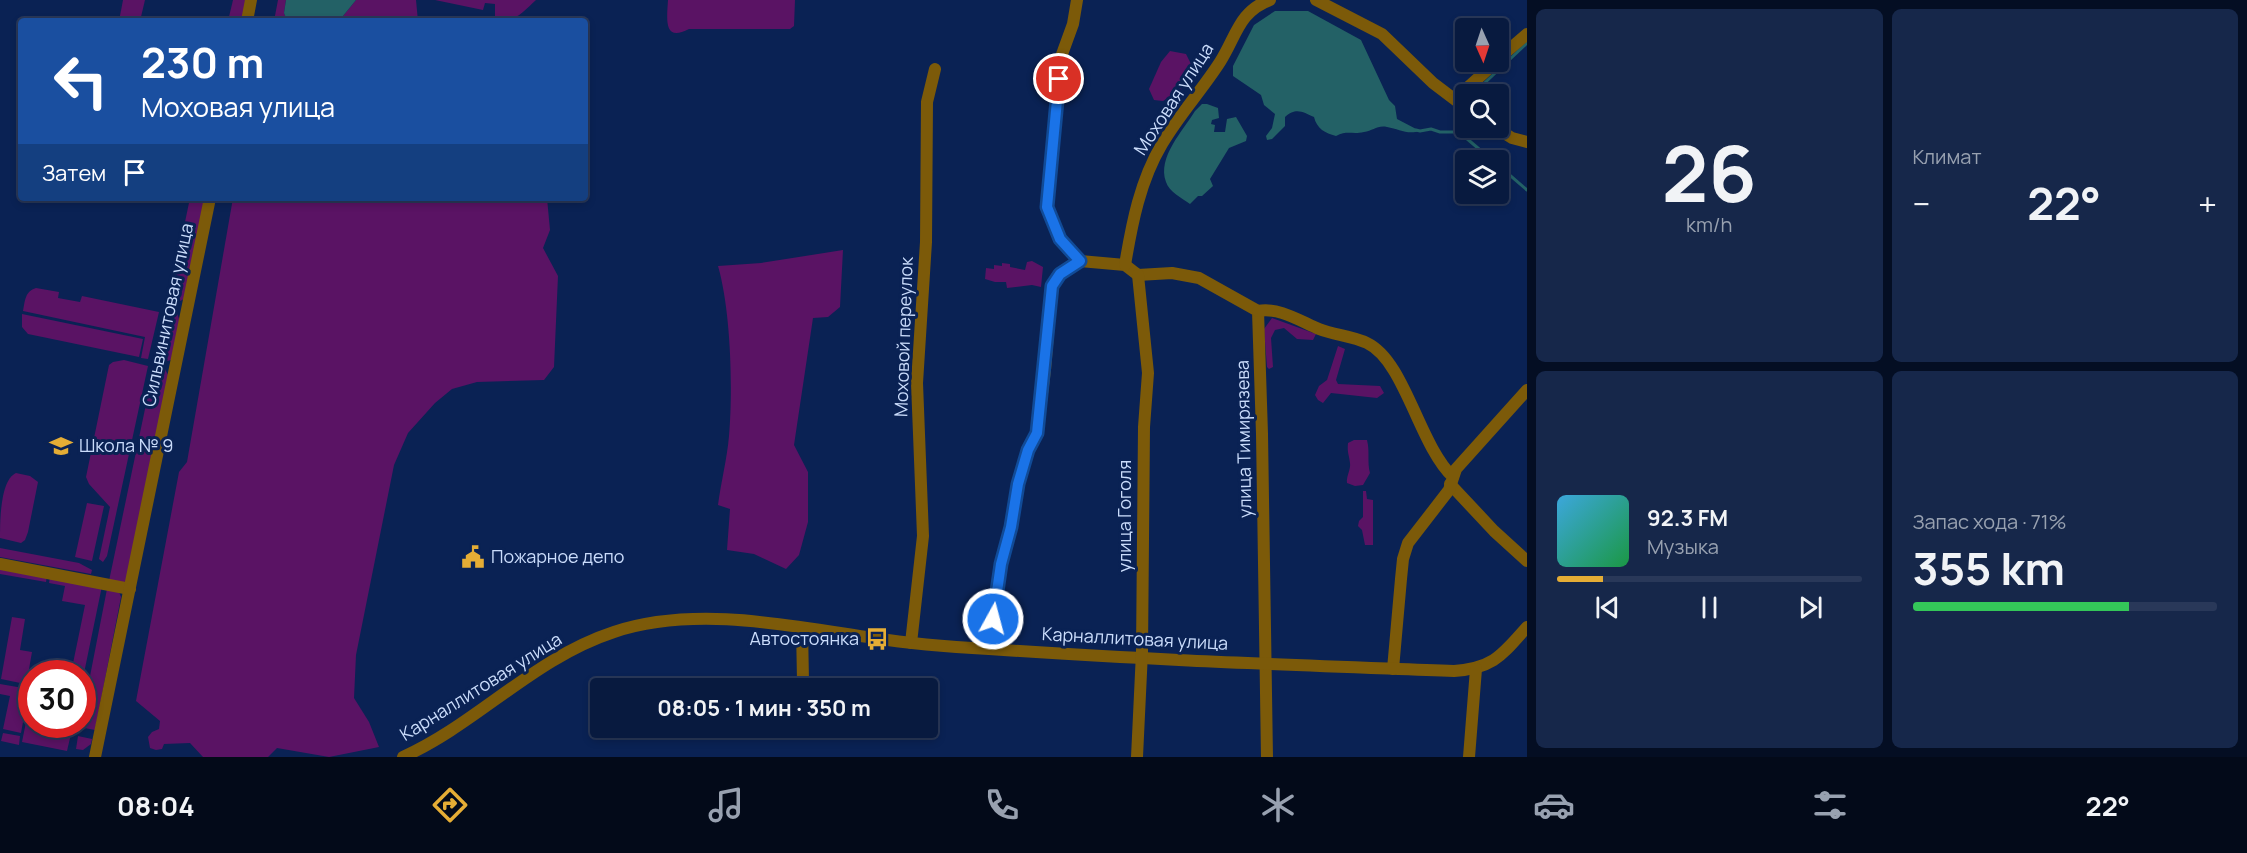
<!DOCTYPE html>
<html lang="ru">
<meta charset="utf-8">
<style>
:root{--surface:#081a3f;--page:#16274a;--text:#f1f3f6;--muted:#98a1b0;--line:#293859;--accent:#e5ad35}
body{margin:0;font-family:Manrope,sans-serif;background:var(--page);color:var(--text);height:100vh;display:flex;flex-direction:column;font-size:22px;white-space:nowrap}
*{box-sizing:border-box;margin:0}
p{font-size:20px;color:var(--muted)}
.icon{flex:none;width:33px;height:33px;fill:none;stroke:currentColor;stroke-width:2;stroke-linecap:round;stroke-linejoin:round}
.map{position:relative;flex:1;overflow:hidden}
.panel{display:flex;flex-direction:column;gap:9px;padding:9px;background:#040e23;width:720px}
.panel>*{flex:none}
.top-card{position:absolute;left:18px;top:18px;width:570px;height:183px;border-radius:6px;box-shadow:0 3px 9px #0003,0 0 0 2px var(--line);background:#1a4fa0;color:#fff;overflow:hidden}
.needle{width:39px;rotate:177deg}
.buttons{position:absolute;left:1455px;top:18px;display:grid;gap:12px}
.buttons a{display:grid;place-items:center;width:54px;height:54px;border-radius:6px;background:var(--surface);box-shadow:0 3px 9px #0003,0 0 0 2px var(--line);font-size:30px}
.speed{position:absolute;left:18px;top:660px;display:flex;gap:12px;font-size:30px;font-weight:700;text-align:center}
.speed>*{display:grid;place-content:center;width:78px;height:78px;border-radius:50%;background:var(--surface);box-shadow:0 3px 9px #0003,0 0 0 2px var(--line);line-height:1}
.speed .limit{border:9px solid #d22;background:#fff;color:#111}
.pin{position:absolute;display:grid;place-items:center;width:51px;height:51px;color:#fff;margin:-26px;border:3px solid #fff;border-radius:50%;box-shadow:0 2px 6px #0007}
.me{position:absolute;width:66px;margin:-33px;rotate:7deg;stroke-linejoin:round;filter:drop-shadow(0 0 4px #0008)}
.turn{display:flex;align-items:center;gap:21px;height:126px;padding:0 24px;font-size:27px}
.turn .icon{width:78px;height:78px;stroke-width:2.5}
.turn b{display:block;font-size:42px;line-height:51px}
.then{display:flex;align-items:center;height:57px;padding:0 24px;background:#0003;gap:12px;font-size:22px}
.big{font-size:45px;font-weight:700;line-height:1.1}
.panel .tile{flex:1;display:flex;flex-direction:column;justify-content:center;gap:9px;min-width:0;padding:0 21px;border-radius:9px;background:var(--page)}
.panel .dial{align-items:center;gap:0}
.dial b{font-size:78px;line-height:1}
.song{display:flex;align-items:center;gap:18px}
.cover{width:72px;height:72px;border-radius:9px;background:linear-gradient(135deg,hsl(200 70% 55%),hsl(140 70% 35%))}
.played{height:6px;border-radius:3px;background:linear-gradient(90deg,var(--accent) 15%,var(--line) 15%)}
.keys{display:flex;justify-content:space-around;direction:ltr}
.heat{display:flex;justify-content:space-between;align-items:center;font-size:33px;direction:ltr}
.charge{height:9px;border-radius:4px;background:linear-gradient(90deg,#34c759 71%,var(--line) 0)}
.panel .tiles{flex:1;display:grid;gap:9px;grid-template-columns:repeat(2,1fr)}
.trip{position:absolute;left:590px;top:678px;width:348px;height:60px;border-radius:6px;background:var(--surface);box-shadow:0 3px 9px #0003,0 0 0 2px var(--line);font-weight:700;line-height:60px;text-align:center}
.tabs{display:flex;height:96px;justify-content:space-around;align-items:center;background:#030a19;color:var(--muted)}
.tabs .icon{width:42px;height:42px}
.tabs .selected{color:var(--accent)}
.tabs b{font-size:27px;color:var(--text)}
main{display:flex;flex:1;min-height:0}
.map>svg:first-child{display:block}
</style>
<main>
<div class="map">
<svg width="1527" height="757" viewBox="0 0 1527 757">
<rect width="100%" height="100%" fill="#0a2254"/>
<g fill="#5a1364">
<polygon points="123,0 145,0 140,21 119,21"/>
<polygon points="233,0 248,0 243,21 228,21"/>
<polygon points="278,0 286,0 284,13 286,18 290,21 274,21"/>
<polygon points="356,0 416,0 418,21 342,21 343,16"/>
<path d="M 435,0 L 536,0 C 524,11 512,26 495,18 L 495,4 L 485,3 L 483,10 Z"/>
<path d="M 668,0 L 795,0 L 794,26 L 790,29 L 689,29 C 663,43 667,18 668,0 Z"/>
<polygon points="1170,51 1186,54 1191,64 1182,89 1163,101 1154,100 1149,89 1161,62"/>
<polygon points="190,198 206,198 184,299 180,301 169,299"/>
<polygon points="233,198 547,198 550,230 543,248 558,276 554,367 544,380 477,382 452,389 435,403 408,433 394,465 356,655 354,698 369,722 379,747 329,757 277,748 268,757 203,757 190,743 164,744 162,749 156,750 150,748 148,737 152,732 159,729 160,721 136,701 179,472 187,462"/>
<path d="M 843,250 L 840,307 L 828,317 L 813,318 L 794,445 L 808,472 L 808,522 L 799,555 L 786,569 L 754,554 L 727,550 L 730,509 L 718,505 C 721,482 727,459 729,436 C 733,389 731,311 718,266 L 761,263 Z"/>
<polygon points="1032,261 1043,267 1041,287 1032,285 1007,288 1006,282 995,282 985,279 986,268 994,269 994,265 1002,266 1002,263 1010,264 1010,267 1025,270 1027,262"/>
<path d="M 36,288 L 59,292 L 58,298 L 80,302 L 82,296 L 159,312 L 148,359 L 141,358 L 145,337 L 23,311 C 25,301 25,291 36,288 Z"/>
<polygon points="166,311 177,313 180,322 171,360 164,362 155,360"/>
<polygon points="22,314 143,339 139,357 28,334 22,327"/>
<polygon points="1272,318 1316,334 1313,340 1297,339 1284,328 1275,330 1271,338 1273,367 1269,369 1267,367 1264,329"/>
<polygon points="1338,346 1345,349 1336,380 1338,384 1380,386 1384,393 1377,398 1331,393 1323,403 1318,400 1315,395 1319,386 1327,380"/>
<polygon points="124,360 148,366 107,556 103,562 99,559 110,507 89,484 86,477 109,365 113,362"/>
<polygon points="154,366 165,369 169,377 126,581 123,583 109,581"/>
<path d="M 1354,440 L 1367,440 C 1370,451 1367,462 1370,473 L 1363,485 L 1355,486 L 1347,483 C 1346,476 1351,470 1350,463 C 1349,454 1347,453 1348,443 Z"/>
<path d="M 16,473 L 30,476 L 38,482 L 28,532 L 25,540 L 21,543 L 0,538 C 0,522 0,480 16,473 Z"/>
<polygon points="1363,491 1366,491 1367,499 1373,500 1373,545 1365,545 1362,530 1358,526 1359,521 1363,517"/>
<polygon points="87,503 104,506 92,561 75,557"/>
<polygon points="0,548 79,563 92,570 91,574 0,557"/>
<polygon points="0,566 47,576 46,582 0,574"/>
<polygon points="50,577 102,586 83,678 82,674 71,673 85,605 62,601 65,586 49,583"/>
<polygon points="107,589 119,592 121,597 95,730 79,727 80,725 82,724 83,712"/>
<polygon points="12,617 25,619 20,650 32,652 29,669 32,670 30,685 1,679"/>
<polygon points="0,684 29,689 21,733 3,729 10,696 0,694"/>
<polygon points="31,714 32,724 35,725 35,726 60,731 61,725 73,725 67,751 22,742 27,717"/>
<polygon points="3,733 20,736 19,745 1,741"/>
<polygon points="78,736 92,739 91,744 83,750 76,749"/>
</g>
<g fill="#236166">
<polygon points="286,0 356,0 343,16 341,21 290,21 286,18 284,13"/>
<path d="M 1275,11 L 1308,11 L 1361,40 L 1389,100 L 1395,106 L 1397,119 L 1420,131 C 1407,135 1399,129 1387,127 C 1377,125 1373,131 1364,132 C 1352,135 1348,130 1336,136 C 1325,133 1317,129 1314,117 C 1303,112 1296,107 1285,117 L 1285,126 L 1272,139 L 1267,140 L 1266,136 L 1272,128 L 1275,114 L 1264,105 L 1261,95 L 1233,76 L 1233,66 L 1254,25 Z"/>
<path d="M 1202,104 L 1207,104 L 1218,108 L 1219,118 L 1212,120 L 1211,124 L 1215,125 L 1214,132 L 1225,132 L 1227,119 L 1236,117 L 1247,136 L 1246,141 L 1229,148 L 1210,179 L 1213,186 L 1202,196 L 1198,196 L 1190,204 C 1182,198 1169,192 1166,182 C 1157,157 1183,131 1195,111 Z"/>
</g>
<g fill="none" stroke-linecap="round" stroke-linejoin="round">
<g stroke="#236166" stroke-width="3">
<polyline points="1474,93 1527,43"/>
<polyline points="1416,130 1420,131 1431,129 1440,132 1459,132 1492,160"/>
<polyline points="1498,165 1527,190"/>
</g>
<g stroke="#7c5a09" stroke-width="12">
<polyline points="1077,0 1073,24 1061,57 1047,207 1060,239 1080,261"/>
<polyline points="1316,0 1382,34 1433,83 1466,108"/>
<polyline points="247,21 251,0"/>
<polyline points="1498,59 1527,34"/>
<polyline points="1455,99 1496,62"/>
<polyline points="1496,128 1512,138 1527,142"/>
<polyline points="1080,261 1125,265 1138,275 1172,273 1199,278 1258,311 1262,434 1267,757"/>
<path d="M 1125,265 C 1132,223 1140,181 1162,144 C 1179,115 1202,90 1220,62 C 1236,37 1239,11 1270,0"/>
<path d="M 1258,311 C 1279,307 1300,321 1319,329 C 1334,335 1353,336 1367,343 C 1405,361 1419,445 1453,477"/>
<polyline points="1450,484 1494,531 1527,561"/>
<polyline points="0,564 130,589"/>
<polyline points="802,628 803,681 814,688"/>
<polyline points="911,643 923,536 917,383 926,242 927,102 935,69"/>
<polyline points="990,649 1001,564 1011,527 1018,484 1028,450 1037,433 1045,370 1052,286 1060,274 1080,261"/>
<polyline points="1393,669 1401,579 1403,559 1408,543 1449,490 1456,469 1527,390"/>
<polyline points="95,757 210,198"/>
<path d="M 403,757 C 478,723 534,658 614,632 C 695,605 792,626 874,638 C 912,644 951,647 989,649 C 1144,660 1299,665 1454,671 C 1494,668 1502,655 1527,627"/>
<polyline points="1137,757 1142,652 1144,427 1148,373 1138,275"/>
<polyline points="1469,757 1476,669"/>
</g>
</g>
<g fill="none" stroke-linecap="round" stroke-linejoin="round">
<g stroke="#114b97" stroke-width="15">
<polyline id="route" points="993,619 1001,564 1011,527 1018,484 1028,450 1037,433 1052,286 1060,274 1080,261 1060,239 1047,207 1059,79"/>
</g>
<use href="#route" stroke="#1a73e8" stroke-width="10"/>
</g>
<defs>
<g id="school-bare" transform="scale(1.8)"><path d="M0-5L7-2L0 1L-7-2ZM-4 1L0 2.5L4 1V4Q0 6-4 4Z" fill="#e5ad35" stroke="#0a2254" stroke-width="2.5" paint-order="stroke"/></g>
<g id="civic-bare" transform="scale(1.8)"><path d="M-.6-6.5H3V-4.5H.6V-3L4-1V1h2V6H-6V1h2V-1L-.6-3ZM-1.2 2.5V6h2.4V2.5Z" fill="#e5ad35" stroke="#0a2254" stroke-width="2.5" paint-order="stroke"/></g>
<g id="bus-bare" transform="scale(1.8)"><path d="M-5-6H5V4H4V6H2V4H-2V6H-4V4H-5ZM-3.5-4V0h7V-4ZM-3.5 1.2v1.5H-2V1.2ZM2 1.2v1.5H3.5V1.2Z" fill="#e5ad35" stroke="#0a2254" stroke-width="2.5" paint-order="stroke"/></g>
</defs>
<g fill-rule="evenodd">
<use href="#school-bare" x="61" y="446"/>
<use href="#civic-bare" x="473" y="557"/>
<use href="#bus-bare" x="877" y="639"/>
</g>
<g text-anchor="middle" stroke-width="6" stroke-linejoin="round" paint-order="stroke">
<g font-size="18" fill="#cadcfb" stroke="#0a2254">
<text transform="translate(1174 99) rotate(-57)" y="6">Моховая улица</text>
<text transform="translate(168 315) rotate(-78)" y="6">Сильвинитовая улица</text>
<text transform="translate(904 337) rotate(-88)" y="6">Моховой переулок</text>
<text transform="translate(1244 439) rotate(-91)" y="6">улица Тимирязева</text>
<text transform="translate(1125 516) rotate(-90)" y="6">улица Гоголя</text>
<text transform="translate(1135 639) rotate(3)" y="6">Карналлитовая улица</text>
<text transform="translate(481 687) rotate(-32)" y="6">Карналлитовая улица</text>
</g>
<g font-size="18" fill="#cadcfb" stroke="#0a2254" text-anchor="start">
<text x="79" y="452">Школа № 9</text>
<text x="491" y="563">Пожарное депо</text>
<text x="859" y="645" text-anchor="end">Автостоянка</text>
</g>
</g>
</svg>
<div class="buttons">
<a><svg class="needle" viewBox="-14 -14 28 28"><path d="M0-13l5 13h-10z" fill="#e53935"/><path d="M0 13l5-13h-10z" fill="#98a1b0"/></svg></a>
<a><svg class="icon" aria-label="search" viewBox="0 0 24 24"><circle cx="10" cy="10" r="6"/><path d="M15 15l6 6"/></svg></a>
<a><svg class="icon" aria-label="layers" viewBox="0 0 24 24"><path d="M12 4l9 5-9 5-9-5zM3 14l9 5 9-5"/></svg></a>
</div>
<div class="speed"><div class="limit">30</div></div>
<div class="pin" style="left:1059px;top:79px;background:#d93025"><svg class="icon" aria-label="arrive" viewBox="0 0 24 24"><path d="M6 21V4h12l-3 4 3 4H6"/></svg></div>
<svg class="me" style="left:993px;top:619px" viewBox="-20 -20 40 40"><circle r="17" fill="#1a73e8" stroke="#fff" stroke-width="3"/><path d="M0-11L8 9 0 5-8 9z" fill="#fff"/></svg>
<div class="trip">08:05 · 1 мин · 350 m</div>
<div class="top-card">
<div class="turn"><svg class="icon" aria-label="left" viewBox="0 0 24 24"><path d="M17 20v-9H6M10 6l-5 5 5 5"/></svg><div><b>230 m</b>Моховая улица</div></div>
<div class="then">Затем<svg class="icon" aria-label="arrive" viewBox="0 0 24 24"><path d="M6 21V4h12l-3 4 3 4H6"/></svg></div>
</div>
</div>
<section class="panel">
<div class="tiles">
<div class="tile dial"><b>26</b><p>km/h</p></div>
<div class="tile"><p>Климат</p>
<div class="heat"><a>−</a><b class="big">22°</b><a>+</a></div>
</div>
<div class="tile">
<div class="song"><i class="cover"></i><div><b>92.3 FM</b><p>Музыка</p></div></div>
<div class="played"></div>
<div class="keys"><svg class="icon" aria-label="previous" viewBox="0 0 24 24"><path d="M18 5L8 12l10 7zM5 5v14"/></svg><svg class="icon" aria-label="pause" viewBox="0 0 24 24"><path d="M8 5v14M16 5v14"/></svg><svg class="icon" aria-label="next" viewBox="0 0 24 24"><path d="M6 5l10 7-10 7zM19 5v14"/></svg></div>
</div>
<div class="tile"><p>Запас хода · 71%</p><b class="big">355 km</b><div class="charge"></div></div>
</div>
</section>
</main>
<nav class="tabs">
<b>08:04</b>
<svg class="icon selected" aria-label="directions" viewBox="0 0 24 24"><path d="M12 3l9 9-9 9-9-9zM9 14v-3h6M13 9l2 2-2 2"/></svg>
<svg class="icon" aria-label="music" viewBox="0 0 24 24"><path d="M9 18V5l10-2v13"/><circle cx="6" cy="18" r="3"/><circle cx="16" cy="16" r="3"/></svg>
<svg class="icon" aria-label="phone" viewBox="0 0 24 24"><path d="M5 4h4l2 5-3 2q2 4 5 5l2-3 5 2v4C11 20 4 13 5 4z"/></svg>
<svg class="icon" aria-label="climate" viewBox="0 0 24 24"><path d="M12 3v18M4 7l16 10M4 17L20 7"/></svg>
<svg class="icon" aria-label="car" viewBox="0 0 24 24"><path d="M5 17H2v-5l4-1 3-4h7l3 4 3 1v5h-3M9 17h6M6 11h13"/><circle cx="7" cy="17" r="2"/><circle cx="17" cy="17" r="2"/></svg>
<svg class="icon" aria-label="filters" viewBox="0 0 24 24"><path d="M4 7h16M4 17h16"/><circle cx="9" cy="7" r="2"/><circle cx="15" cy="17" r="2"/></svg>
<b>22°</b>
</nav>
